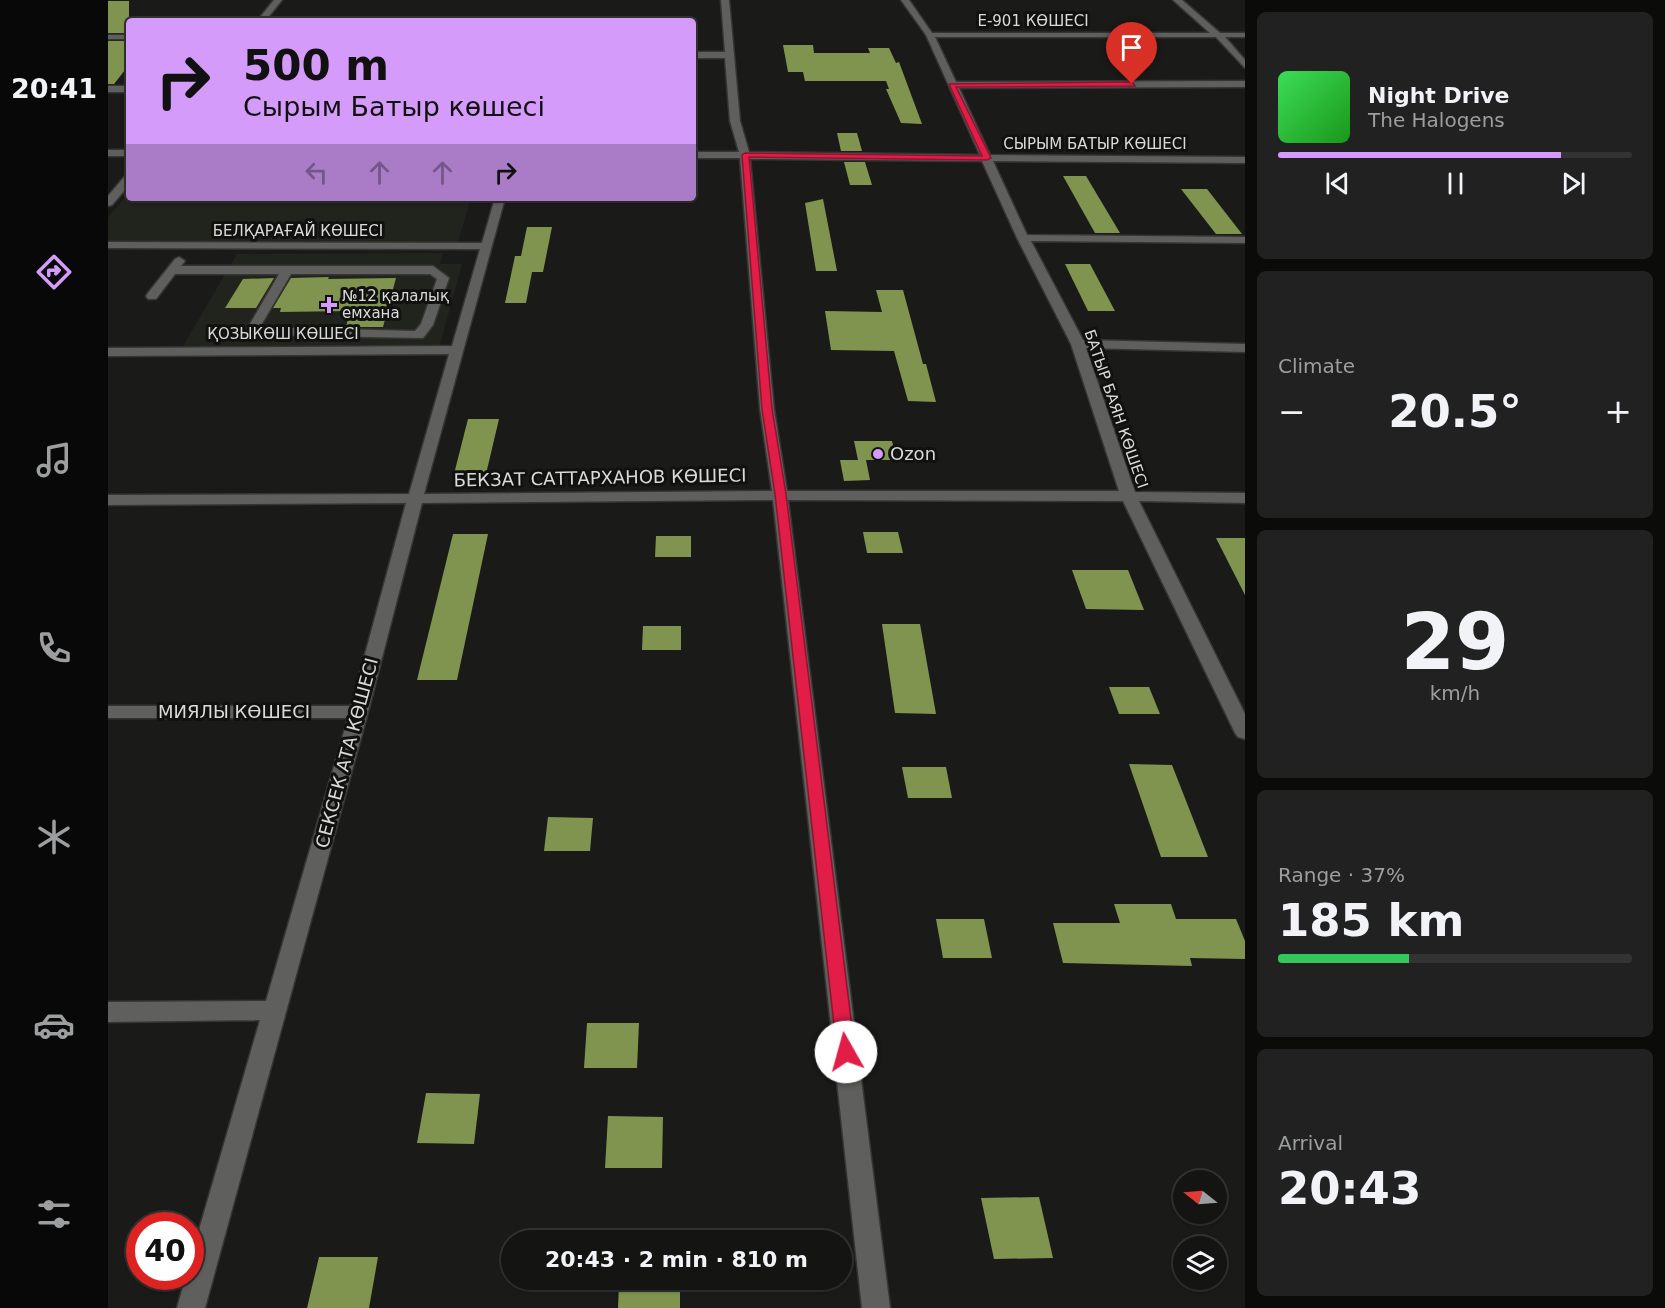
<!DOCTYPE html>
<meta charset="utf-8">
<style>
:root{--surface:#141413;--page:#212121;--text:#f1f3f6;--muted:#9d9ea0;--line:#333;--accent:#d59bfa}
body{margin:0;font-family:"DejaVu Sans",sans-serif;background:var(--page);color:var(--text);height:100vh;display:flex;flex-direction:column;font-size:22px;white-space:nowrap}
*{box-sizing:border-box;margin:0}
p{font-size:20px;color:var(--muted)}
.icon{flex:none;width:33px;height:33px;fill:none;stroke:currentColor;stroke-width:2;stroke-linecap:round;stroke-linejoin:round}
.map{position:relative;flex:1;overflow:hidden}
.panel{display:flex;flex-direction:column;gap:12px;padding:12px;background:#0b0b0a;width:420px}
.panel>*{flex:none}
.guide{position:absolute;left:18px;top:18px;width:570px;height:183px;border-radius:6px;box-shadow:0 2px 4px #0004,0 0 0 2px var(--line);background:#d59bfa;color:#111;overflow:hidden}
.needle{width:39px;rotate:287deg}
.buttons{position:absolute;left:1065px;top:1170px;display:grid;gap:12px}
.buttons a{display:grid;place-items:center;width:54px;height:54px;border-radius:50%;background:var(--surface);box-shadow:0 2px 4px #0004,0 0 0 2px var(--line);font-size:30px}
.speed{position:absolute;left:18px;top:1212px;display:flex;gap:12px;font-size:30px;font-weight:700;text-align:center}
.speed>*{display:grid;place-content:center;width:78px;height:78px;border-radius:50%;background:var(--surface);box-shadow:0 2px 4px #0004,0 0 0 2px var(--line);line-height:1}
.speed .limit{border:9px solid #d22;background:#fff;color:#111}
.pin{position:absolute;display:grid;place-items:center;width:51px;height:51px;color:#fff;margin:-62px -26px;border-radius:50% 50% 50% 0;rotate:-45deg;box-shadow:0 0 6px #0007}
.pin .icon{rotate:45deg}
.me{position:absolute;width:66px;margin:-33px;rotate:353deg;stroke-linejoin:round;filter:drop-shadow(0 0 4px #0008)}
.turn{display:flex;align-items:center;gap:21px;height:126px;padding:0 18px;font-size:27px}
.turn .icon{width:78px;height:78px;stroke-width:2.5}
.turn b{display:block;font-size:42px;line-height:51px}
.lanes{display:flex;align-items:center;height:57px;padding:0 18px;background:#0003;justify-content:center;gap:30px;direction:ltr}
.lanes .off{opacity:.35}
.big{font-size:45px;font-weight:600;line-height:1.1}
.panel .card{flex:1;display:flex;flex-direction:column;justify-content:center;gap:9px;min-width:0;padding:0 21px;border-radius:9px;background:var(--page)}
.panel .dial{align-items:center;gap:0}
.dial b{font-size:78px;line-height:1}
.song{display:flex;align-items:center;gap:18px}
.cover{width:72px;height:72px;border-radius:9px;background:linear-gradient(135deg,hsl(130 70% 55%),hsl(120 70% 35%))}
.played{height:6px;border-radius:3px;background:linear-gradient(90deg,var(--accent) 80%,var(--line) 80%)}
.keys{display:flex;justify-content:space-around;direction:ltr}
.heat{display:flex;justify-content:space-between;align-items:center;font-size:33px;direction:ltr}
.charge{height:9px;border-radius:4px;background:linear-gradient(90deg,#34c759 37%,var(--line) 0)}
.trip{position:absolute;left:393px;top:1230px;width:351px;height:60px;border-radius:30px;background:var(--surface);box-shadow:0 2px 4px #0004,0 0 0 2px var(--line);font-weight:600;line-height:60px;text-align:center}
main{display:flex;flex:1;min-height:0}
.dock{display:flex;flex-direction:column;width:108px;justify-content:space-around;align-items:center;background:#080808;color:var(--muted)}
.dock .icon{width:42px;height:42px}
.dock .current{color:var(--accent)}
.dock b{font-size:27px;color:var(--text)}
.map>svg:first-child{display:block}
</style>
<main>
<nav class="dock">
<b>20:41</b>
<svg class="icon current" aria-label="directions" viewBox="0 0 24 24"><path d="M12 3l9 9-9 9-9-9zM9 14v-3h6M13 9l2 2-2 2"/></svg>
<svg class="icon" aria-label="music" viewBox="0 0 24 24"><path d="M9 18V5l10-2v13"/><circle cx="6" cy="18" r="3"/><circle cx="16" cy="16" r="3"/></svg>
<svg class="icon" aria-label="phone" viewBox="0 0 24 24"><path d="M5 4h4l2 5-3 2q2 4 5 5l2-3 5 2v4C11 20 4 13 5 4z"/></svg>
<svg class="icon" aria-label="climate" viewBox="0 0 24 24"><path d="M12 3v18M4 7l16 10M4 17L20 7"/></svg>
<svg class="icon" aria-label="car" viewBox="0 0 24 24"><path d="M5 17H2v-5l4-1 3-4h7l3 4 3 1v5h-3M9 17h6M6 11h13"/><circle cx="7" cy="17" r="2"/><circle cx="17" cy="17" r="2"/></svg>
<svg class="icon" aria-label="filters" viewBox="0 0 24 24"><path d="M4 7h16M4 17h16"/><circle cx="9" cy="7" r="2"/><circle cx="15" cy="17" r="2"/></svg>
</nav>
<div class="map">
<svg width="1137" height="1308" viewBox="0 0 1137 1308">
<rect width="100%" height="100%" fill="#1a1b19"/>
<g fill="#21241c">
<polygon points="21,192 21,198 363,198 350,242 0,243 0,218"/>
<polygon points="335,253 332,264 354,264 332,345 75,346 129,254"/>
</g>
<g fill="#81944f">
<rect x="0" y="1" width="21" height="32"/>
<polygon points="0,41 21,41 21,65 6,84 0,84"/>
<polygon points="675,45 705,45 706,53 762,53 760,48 781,48 788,63 791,62 814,124 793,123 778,89 781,89 778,81 697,81 695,72 680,72"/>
<polygon points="729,133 749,133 754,151 733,151"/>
<polygon points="736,162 757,162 764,185 742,185"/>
<polygon points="955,176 978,176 1012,233 987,233"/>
<polygon points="1073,189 1099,189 1134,234 1108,234"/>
<polygon points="715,199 729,271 708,271 697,203"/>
<polygon points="419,227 444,227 435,272 424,272 418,303 397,303 407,256 413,256"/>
<polygon points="957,264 982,264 1007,311 980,311"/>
<polygon points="221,277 220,279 288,278 275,327 238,327 242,311 172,312 173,308 165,308 183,278"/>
<polygon points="166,278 148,308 117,308 135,279"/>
<polygon points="768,290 795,290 815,364 818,364 828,402 800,401 786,351 723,350 717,311 774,312"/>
<polygon points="360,419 391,419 378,474 346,474"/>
<polygon points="746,441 784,441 789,460 756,460 758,460 762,480 736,481 732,460 750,460"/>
<polygon points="755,532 790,532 795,553 759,553"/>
<polygon points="345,534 380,534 349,680 309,680"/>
<polygon points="548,536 583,536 583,557 547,557"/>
<polygon points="1108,538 1137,538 1137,595"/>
<polygon points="964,570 1020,570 1036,610 978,609"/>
<polygon points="774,624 812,624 828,714 787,713"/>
<polygon points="535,626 573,626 573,650 534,650"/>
<polygon points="1001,687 1041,687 1052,714 1011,714"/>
<polygon points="1021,764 1064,765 1100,857 1053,857"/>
<polygon points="794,767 838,767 844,798 800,798"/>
<polygon points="440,817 485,818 482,851 436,851"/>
<polygon points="1006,904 1063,904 1068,919 1128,919 1137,941 1137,959 1082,958 1084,966 955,963 945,923 1012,923"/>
<polygon points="828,919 876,919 884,958 835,958"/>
<polygon points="479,1023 531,1023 529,1068 476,1068"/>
<polygon points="318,1093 372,1094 366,1144 309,1143"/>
<polygon points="500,1116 555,1117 554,1168 497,1168"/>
<polygon points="931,1197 945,1258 886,1259 873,1198"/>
<polygon points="211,1257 270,1257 261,1308 199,1308"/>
<polygon points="511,1285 572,1285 572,1308 510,1308"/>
</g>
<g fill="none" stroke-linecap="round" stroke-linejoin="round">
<g stroke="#353534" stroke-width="3">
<g id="minor">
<polygon points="166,0 174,0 157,21 149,21"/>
<path d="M 613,0 L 621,0 L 632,121 L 641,152 L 872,155 L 818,35 L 793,0 L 801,0 L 824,33 L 1102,33 L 1065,0 L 1074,0 L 1112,33 L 1137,33 L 1137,37 L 1117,37 L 1137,60 L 1137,68 L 1108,37 L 827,37 L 848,82 L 1137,81 L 1137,87 L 851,88 L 882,155 L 1137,157 L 1137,163 L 885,161 L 919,235 L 1137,237 L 1137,243 L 923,241 L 975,340 L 1137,344 L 1137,352 L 978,348 L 1027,492 L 1137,493 L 1137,503 L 1031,501 L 1137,714 L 1137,739 L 1130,737 L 1127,733 L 1015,501 L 680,500 L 782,1308 L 754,1308 L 665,500 L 314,503 L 260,712 L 97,1308 L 69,1308 L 78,1276 L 82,1276 L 82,1261 L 152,1020 L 0,1022 L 0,1002 L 158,1001 L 240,718 L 0,718 L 0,706 L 243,706 L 298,503 L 0,505 L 0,495 L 301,494 L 341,354 L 0,356 L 0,348 L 344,346 L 372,249 L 0,248 L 0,242 L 374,243 L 387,198 L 397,198 L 316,494 L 664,491 L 652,409 L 632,158 L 585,158 L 585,152 L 631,152 L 622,121 L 617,58 L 585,58 L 585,52 L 617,52 ZM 642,159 L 874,161 L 909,238 L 963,344 L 1011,491 L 679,491 L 666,409 Z"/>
<rect x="0" y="35" width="21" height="4"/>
<rect x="0" y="86" width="21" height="6"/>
<rect x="0" y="150" width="21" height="6"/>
<polygon points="21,175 21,185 4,205 0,206 0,196 17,176"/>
<path d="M 71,257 L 77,261 L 73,266 L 325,266 L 341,278 L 325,325 L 315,338 L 148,335 L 139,329 L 171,274 L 67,274 L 48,299 L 40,299 L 38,296 L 40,293 L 67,259 ZM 183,274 L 322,274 L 329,279 L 313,324 L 307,331 L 152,327 Z"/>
</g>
</g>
<use href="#minor" fill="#5f605d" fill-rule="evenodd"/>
</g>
<polygon fill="#e11d48" stroke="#92132f" stroke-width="1.5" points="1024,82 1027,86 848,87 883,158 879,160 641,157 664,409 678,494 747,1052 745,1058 738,1060 731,1058 729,1052 667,494 654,409 634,155 637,153 874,156 841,84"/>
<g fill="#d59bfa" stroke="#111210" stroke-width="2">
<path d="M218 296h6v6h6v6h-6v6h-6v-6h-6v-6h6z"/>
<circle cx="770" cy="454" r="6"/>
</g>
<g text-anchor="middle" stroke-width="6" stroke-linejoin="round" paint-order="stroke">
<g font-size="15" fill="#dadbd9" stroke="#111210">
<text x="925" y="26">Е-901 КӨШЕСІ</text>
<text x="987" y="149">СЫРЫМ БАТЫР КӨШЕСІ</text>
<text x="190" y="236">БЕЛҚАРАҒАЙ КӨШЕСІ</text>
<text x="175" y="339">ҚОЗЫКӨШ КӨШЕСІ</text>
<text transform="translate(1008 409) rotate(71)" y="5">БАТЫР БАЯН КӨШЕСІ</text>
</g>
<g font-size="15" fill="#dadbd9" stroke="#111210" text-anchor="start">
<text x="234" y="301">№12 қалалық<tspan x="234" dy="17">емхана</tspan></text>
</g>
<g font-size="18" fill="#dadbd9" stroke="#111210" text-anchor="start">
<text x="782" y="460">Ozon</text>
</g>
<g font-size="18" fill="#dadbd9" stroke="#111210">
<text transform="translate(492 478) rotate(-1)" y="6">БЕКЗАТ САТТАРХАНОВ КӨШЕСІ</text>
<text x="126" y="718">МИЯЛЫ КӨШЕСІ</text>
<text transform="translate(239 753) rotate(-75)" y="6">СЕКСЕК АТА КӨШЕСІ</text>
</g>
</g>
</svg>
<div class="buttons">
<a><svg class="needle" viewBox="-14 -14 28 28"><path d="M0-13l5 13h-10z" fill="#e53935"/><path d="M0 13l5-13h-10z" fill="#9d9ea0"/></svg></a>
<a><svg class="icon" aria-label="layers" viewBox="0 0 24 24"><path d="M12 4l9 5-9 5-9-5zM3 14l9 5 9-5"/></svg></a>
</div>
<div class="speed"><div class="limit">40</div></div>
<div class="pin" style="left:1024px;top:84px;background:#d93025"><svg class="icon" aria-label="arrive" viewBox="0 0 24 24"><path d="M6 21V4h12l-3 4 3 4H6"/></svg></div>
<svg class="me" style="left:738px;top:1052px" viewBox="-20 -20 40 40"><circle r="19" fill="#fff"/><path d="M0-13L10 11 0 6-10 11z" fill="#e11d48"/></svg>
<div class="trip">20:43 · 2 min · 810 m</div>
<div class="guide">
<div class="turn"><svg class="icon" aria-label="right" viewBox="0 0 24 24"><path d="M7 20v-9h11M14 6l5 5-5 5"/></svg><div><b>500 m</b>Сырым Батыр көшесі</div></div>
<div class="lanes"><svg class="icon off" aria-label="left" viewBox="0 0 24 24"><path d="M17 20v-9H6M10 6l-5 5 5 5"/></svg><svg class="icon off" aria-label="ahead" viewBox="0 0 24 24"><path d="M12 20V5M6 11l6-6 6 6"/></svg><svg class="icon off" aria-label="ahead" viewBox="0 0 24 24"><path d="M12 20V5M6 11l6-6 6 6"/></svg><svg class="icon" aria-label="right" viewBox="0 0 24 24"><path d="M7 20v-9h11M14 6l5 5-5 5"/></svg></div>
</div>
</div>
<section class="panel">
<div class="card">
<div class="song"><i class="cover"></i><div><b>Night Drive</b><p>The Halogens</p></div></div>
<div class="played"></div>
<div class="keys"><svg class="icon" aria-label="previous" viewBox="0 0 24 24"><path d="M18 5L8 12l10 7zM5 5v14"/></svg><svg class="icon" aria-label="pause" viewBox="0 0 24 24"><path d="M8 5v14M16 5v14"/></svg><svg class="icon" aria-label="next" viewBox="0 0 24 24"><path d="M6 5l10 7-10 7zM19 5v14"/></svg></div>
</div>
<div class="card"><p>Climate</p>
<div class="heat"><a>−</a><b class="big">20.5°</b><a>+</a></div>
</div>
<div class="card dial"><b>29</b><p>km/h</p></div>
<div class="card"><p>Range · 37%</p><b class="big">185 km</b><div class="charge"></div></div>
<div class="card"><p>Arrival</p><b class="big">20:43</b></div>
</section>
</main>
